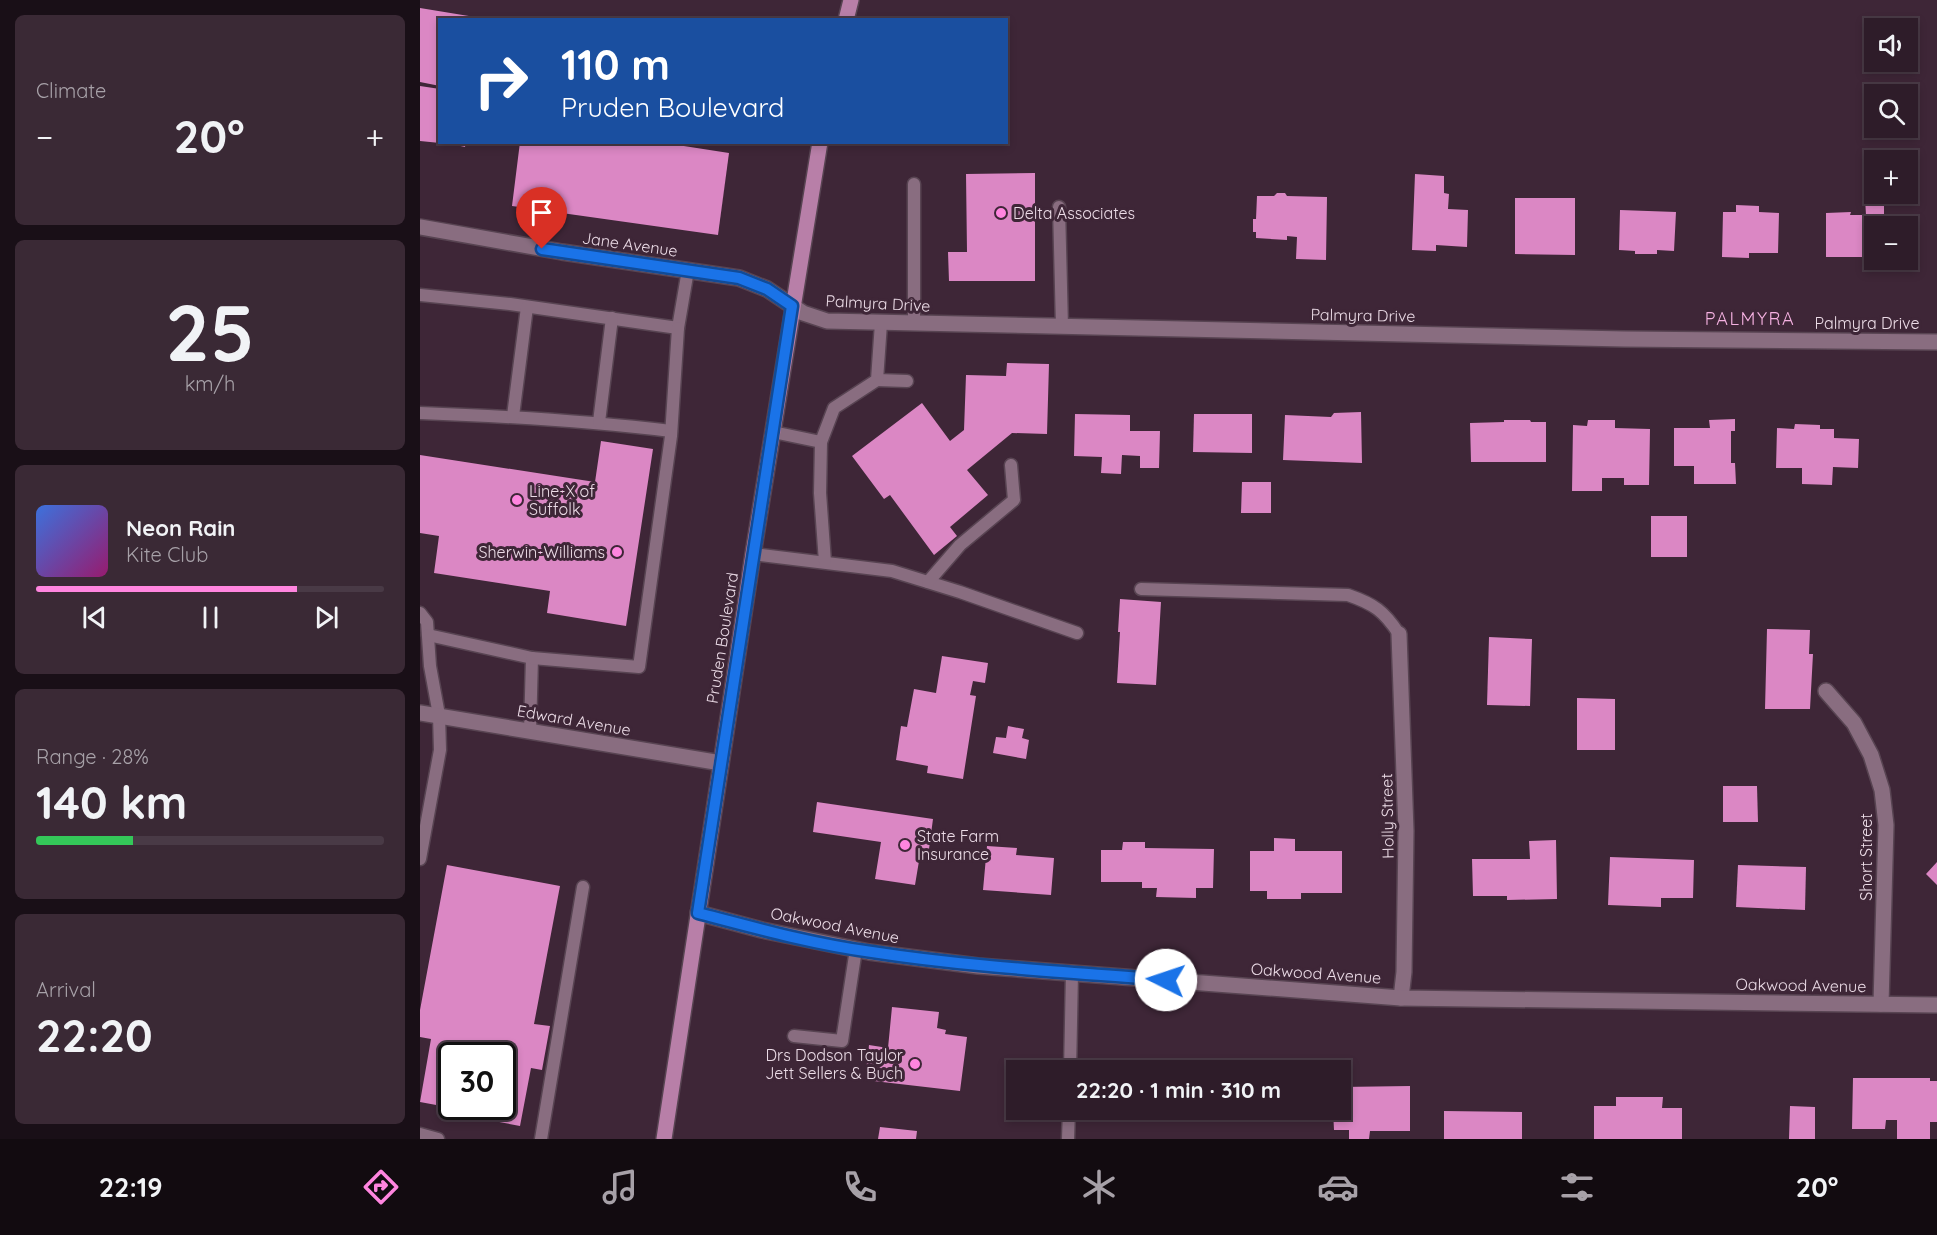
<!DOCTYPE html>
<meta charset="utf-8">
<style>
:root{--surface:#2e1c29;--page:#3a2935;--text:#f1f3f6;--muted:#a7a1a8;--line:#493a46;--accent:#ff85df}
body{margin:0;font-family:Quicksand,sans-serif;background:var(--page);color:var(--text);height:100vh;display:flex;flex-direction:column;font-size:22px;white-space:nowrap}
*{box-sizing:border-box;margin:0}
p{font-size:20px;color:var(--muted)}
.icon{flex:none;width:33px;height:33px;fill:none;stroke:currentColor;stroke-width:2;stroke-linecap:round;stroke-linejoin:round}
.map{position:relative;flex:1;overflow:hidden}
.details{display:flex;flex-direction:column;gap:15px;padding:15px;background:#190f17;width:420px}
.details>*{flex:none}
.banner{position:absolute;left:18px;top:18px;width:570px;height:126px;border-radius:0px;box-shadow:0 3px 9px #0003,0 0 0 2px var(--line);background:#1a4fa0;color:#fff;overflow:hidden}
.tools{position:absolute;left:1444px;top:18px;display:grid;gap:12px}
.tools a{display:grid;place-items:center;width:54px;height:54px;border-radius:0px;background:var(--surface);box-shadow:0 3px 9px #0003,0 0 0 2px var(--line);font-size:30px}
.speed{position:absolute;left:18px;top:1042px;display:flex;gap:12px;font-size:30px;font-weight:700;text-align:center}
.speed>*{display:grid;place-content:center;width:78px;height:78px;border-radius:50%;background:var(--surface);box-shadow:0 3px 9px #0003,0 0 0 2px var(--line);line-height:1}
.speed .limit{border:3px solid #111;border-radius:9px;background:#fff;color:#111}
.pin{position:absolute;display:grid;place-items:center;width:51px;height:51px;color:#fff;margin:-62px -26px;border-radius:50% 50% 50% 0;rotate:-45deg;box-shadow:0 0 6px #0007}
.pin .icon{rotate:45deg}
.me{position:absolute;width:66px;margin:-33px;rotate:274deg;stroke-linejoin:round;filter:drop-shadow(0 0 4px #0008)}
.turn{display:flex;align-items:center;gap:21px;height:126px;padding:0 24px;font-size:27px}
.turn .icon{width:78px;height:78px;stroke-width:2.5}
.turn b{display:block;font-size:42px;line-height:51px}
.big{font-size:45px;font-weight:700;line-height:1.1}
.details .widget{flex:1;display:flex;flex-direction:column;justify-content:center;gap:9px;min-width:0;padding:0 21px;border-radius:9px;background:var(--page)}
.details .dial{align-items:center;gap:0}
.dial b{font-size:78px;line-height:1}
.song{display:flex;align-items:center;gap:18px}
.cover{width:72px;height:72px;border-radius:9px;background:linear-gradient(135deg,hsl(220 70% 55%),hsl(320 70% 35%))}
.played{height:6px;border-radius:3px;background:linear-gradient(90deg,var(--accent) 75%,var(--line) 75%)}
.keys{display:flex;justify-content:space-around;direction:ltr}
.heat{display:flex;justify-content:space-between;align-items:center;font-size:33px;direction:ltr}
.charge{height:9px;border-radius:4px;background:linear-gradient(90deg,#34c759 28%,var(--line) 0)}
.trip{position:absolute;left:586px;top:1060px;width:345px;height:60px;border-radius:0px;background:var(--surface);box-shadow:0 3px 9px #0003,0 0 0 2px var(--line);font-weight:700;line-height:60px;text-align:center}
.dock{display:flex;height:96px;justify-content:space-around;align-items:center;background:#120b10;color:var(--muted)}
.dock .icon{width:42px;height:42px}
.dock .active{color:var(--accent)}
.dock b{font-size:27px;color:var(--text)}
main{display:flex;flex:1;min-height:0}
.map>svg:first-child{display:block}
</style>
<main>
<section class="details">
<div class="widget"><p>Climate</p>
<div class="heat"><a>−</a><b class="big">20°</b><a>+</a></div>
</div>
<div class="widget dial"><b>25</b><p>km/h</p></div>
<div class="widget">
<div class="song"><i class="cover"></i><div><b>Neon Rain</b><p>Kite Club</p></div></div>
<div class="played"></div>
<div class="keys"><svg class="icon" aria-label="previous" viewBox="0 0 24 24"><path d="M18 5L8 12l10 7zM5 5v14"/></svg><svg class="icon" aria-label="pause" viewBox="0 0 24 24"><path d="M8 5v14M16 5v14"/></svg><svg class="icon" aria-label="next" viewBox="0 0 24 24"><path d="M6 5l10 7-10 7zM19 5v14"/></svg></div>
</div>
<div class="widget"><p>Range · 28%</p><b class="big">140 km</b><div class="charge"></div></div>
<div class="widget"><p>Arrival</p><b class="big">22:20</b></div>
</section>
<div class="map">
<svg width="1517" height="1139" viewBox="0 0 1517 1139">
<rect width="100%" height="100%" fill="#3e2637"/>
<g fill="#db87c4" fill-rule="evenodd">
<polygon points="0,8 61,18 20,20 20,86 0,82"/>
<polygon points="0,86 20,89 20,143 0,141"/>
<polygon points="23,142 46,142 45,147"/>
<polygon points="100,142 238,142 309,153 298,235 92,206"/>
<polygon points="615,173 615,281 529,281 528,252 547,252 546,174"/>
<polygon points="995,174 1024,176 1024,193 1029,194 1028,209 1048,210 1047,247 1016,245 1016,251 992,250"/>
<polygon points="857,193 865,193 867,196 907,197 906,260 876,259 877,237 867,236 867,240 836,238 836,232 833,232 833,219 836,219 837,196 854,196"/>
<polygon points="1095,198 1155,198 1155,255 1095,254"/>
<polygon points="1445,198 1464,198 1464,226 1455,226 1455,257 1406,257 1406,213 1431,212 1430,215 1446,215"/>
<polygon points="1316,205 1339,206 1339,212 1359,213 1358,253 1329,253 1329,258 1302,257 1303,212 1316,212"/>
<polygon points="1200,210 1256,212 1254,251 1237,250 1237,254 1215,254 1215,251 1199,250"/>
<polygon points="587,363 629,364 627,434 592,433 547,470 568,495 530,527 537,536 514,555 470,495 464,499 432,456 502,403 530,441 544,430 546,375 586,376"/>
<polygon points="941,412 942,463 863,460 865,415 911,417 914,413"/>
<polygon points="655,414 710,415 710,431 740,431 739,468 720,468 720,456 702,455 701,474 681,473 682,457 654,456"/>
<polygon points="774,414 832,414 832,453 773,452"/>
<polygon points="1315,419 1315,431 1311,431 1311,463 1315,463 1316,484 1274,484 1274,466 1254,466 1254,428 1290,428 1289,420"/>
<polygon points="1084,420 1110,420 1111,422 1126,422 1126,462 1051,462 1050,423 1084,422"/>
<polygon points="1168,420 1195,420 1195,428 1230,429 1229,485 1204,485 1204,478 1182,478 1182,491 1152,491 1153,425 1167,426"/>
<polygon points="1375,424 1400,425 1400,429 1414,429 1414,438 1439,439 1438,468 1413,467 1412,485 1382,484 1382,468 1356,468 1357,428 1374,429"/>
<polygon points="181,441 233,449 206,626 127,613 130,591 14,573 19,536 0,533 0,455 175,482"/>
<polygon points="822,482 851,482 851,513 821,513"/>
<rect x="1231" y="516" width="36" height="41"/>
<polygon points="700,599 741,602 736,685 697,683 700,632 698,632"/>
<polygon points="1347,629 1390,630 1389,654 1393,654 1390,709 1345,709"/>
<polygon points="1069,637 1112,639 1110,706 1067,705"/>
<polygon points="522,656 568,663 565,683 553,681 550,695 556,696 543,779 507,773 508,766 476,760 481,726 487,727 494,689 516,693"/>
<polygon points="1157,698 1195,699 1195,750 1157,750"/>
<polygon points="588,726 604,729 602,738 609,740 606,759 573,753 576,737 586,738"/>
<polygon points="1303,786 1337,786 1338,822 1303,822"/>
<polygon points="397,802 513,819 509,849 501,849 495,885 455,879 461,842 393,832"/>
<polygon points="854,838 875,839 875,851 922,851 922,893 881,893 881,899 847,899 847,891 830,891 830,851 854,851"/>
<polygon points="1136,840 1137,899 1087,900 1087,896 1053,896 1052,859 1110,859 1109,841"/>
<polygon points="703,842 725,842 725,848 794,849 793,888 776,888 776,898 736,897 737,888 722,888 722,882 681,882 681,850 702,850"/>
<polygon points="567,846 597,848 596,855 634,858 631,895 563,890"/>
<polygon points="1190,857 1274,860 1273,898 1241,898 1241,907 1188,905"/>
<polygon points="1517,862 1517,885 1506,874"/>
<path d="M 27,865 L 140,886 L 114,1024 L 130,1026 L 122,1070 L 111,1068 L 100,1126 L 26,1112 L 27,1107 L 0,1102 L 11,1039 L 0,1037 L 0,1010 ZM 32,1056 L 82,1056 L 82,1107 L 32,1107 Z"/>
<polygon points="1318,865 1386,867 1385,910 1316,907"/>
<polygon points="472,1007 519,1012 517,1028 526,1030 525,1034 547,1037 540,1091 445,1080 449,1045 468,1048"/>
<polygon points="782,1065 815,1067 815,1071 782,1071"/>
<polygon points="1433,1078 1510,1078 1510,1081 1517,1081 1517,1122 1510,1122 1510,1139 1477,1139 1477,1120 1466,1120 1465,1129 1432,1129"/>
<polygon points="990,1086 990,1131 950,1131 949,1139 929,1139 929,1130 914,1130 913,1110 921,1110 921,1087"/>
<polygon points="1196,1097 1243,1097 1242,1108 1262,1108 1262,1139 1174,1139 1174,1106 1196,1106"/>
<polygon points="1370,1106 1395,1107 1395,1139 1369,1139"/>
<polygon points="748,1110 845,1110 844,1119 748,1112"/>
<polygon points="1024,1111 1102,1112 1102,1139 1024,1139"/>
<polygon points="460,1127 497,1131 496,1139 458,1139"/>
</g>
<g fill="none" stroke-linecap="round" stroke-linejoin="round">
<g stroke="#584452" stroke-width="15">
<g id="service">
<polyline points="639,207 642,327"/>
<polyline points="0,295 90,304 258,328 268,270"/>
<polyline points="494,323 494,184"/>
<polyline points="457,380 487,381"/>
<path d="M 0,413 C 84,416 167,421 251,431"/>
<polyline points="93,416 107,307"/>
<polyline points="179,422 192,318"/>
<polyline points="353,432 401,442"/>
<polyline points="333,554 472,571 540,592 657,633"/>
<polyline points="405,562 400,493 401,442 414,408 457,380 461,323"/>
<polyline points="508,582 540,545 594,500 591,465"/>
<path d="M 721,589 L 928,595 C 954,604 964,611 979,634"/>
<polyline points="0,613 7,622 10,666 19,715 20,750 0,859"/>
<polyline points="8,635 112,658 110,731"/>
<polyline points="112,658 219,667 251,436 258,328"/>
<polyline points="374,1036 422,1041 436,949"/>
<polyline points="650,1071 652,973"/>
<polyline points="0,1134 18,1139"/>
<polyline points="121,1139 163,887"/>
<polyline points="648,1139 649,1110"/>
</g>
</g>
<g stroke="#584452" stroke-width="18">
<g id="minor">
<polyline points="0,227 142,252 319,278 347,289 383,313 407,321 1204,339 1517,342"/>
<polyline points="979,634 986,831 984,972 981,998"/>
<polyline points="1406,691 1434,723 1451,755 1462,790 1466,825 1461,1004"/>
<polyline points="0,713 301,763"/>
<polyline points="278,913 342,930 449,952 558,966 981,998 1517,1005"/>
</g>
</g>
<g stroke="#584452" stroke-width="18">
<g id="primary">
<polyline points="426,20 431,0"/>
<polyline points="244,1139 333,554 400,142"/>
</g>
</g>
<use href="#service" stroke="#896d80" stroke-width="12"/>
<use href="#minor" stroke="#896d80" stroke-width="15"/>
<use href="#primary" stroke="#b87fa8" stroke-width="15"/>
</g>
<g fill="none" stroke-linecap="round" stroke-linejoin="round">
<g stroke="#114b97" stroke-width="15">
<path id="route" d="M 122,249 L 319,278 L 347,289 L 372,306 L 278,913 C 335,928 393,944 452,952 C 549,967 648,972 746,980"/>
</g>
<use href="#route" stroke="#1a73e8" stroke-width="10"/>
</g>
<g fill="#ff85df" stroke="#3e2637" stroke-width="2">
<circle cx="581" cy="213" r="6"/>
<circle cx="97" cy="500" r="6"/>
<circle cx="197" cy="552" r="6"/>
<circle cx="485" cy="845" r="6"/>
<circle cx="495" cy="1064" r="6"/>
</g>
<g text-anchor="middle" stroke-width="6" stroke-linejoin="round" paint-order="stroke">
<g font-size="16" fill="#ecdce7" stroke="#3e2637" text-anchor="start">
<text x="593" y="219">Delta Associates</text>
<text x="109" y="497">Line-X of<tspan x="109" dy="18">Suffolk</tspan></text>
<text x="185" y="558" text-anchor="end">Sherwin-Williams</text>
<text x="497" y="842">State Farm<tspan x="497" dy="18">Insurance</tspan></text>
<text x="483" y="1061" text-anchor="end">Drs Dodson Taylor<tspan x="483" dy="18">Jett Sellers &amp; Buch</tspan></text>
</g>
<g font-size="16" fill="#ecdce7" stroke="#3e2637">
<text transform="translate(210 244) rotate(8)" y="6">Jane Avenue</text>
<text transform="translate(458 303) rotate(3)" y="6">Palmyra Drive</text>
<text transform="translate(943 315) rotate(1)" y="6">Palmyra Drive</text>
<text x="1447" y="329">Palmyra Drive</text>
<text transform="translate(302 638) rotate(-81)" y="6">Pruden Boulevard</text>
<text transform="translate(154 720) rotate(10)" y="6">Edward Avenue</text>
<text transform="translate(967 816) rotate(-91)" y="6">Holly Street</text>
<text transform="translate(1446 857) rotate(-90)" y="6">Short Street</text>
<text transform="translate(415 925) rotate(11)" y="6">Oakwood Avenue</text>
<text transform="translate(896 973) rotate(4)" y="6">Oakwood Avenue</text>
<text transform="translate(1381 985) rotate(1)" y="6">Oakwood Avenue</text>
</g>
<g font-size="18" letter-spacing="1.5" fill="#f5b1e1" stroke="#3e2637">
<text x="1330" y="325">PALMYRA</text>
</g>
</g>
</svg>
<div class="tools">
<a><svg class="icon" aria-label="sound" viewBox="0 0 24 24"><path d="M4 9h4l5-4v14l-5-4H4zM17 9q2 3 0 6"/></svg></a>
<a><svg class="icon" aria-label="search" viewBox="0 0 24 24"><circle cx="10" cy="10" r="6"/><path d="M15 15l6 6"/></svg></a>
<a>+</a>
<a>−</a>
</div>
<div class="speed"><div class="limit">30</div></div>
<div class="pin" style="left:122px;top:249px;background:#d93025"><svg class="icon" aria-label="arrive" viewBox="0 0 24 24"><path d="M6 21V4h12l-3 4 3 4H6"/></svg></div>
<svg class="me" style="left:746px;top:980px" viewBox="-20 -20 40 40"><circle r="19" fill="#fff"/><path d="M0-13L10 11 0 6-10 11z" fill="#1a73e8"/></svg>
<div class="trip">22:20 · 1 min · 310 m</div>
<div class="banner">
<div class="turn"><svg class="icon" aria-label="right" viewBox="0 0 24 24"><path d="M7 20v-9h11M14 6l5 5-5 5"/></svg><div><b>110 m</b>Pruden Boulevard</div></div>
</div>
</div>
</main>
<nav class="dock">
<b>22:19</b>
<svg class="icon active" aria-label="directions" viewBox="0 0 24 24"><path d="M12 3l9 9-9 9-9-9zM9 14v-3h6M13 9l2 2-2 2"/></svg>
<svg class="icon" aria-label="music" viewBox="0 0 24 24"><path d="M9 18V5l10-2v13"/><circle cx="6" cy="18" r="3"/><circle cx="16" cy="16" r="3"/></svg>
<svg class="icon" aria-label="phone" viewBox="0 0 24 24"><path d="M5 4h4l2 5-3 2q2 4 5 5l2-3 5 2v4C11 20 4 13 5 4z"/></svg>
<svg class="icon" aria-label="climate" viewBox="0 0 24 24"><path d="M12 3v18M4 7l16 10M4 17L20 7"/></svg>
<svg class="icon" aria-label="car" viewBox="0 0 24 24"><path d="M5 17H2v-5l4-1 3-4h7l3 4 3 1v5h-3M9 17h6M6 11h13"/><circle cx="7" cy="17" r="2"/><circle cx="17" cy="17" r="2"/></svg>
<svg class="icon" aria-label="filters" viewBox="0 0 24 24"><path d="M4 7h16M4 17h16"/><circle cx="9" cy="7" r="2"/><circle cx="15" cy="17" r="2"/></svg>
<b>20°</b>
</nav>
